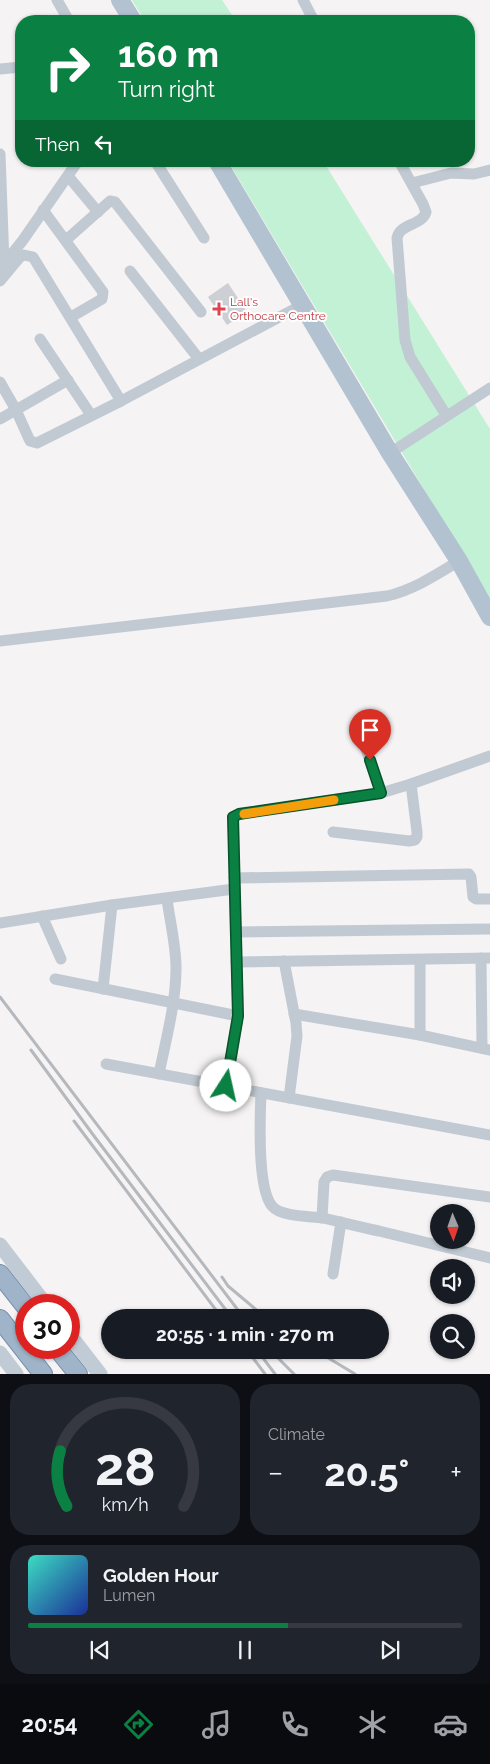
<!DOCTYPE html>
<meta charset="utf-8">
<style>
:root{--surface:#171b24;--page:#20242c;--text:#f1f3f6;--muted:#9ea1a6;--line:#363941;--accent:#0b8043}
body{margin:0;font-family:Raleway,sans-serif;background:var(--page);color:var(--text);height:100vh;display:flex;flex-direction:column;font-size:19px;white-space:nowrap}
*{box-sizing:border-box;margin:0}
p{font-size:16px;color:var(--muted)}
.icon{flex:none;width:28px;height:28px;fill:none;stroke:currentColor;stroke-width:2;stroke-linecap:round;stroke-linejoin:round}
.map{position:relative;height:1374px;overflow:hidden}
.side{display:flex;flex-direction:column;gap:10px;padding:10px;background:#0d0f14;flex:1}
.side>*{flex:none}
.banner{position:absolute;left:15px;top:15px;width:460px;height:152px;border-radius:20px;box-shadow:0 1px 4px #0004;background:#0b8043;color:#fff;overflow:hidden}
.needle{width:32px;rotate:178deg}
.fabs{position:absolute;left:430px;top:1204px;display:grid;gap:10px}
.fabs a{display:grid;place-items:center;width:45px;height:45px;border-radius:50%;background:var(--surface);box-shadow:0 1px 4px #0004;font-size:25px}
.speed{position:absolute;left:15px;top:1294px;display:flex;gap:10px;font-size:25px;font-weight:700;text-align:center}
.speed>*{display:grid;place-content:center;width:65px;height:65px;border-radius:50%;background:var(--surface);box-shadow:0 1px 4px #0004;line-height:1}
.speed .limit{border:8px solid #d22;background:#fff;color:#111}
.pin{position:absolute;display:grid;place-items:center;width:42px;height:42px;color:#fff;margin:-51px -21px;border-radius:50% 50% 50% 0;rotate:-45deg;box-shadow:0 0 5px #0007}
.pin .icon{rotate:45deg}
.me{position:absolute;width:55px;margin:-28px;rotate:10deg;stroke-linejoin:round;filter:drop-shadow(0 0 4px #0008)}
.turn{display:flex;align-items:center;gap:18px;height:105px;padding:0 20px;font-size:22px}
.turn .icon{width:65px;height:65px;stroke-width:2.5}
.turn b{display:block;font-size:35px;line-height:42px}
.then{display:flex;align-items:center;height:48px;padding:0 20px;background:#0003;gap:10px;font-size:19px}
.big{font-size:38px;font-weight:700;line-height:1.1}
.side .card{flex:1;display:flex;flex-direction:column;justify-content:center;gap:8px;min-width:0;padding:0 18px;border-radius:20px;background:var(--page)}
.side .dial{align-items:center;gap:0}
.dial svg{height:130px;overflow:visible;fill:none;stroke:var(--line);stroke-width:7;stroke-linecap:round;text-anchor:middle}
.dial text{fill:var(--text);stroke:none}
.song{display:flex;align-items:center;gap:15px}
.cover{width:60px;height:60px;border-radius:8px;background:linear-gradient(135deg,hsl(170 70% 55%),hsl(230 70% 35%))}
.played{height:5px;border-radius:2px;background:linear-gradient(90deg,var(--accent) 60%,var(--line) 60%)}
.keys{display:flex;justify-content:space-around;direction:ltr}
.heat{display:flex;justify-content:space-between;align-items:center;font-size:28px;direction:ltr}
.side .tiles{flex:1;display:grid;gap:10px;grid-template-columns:1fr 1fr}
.card:last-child{grid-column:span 2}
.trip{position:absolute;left:101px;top:1309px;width:288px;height:50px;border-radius:25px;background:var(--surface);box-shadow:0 1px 4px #0004;font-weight:700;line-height:50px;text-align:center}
.tab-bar{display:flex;height:80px;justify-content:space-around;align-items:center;background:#090b0e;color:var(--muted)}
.tab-bar .icon{width:35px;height:35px}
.tab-bar .active{color:var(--accent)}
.tab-bar b{font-size:22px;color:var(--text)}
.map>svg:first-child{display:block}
</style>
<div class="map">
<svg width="490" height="1374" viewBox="0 0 490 1374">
<rect width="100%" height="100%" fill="#f5f3f3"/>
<g fill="#c3f1d5">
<polygon points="132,0 222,0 236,21 145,21"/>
<polygon points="228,161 323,161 490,429 490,600"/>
</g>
<polygon fill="#cdcfd5" points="228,283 247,312 227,325 208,297"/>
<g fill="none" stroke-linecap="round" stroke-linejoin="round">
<g stroke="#7690ad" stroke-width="20">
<g id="trunk">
<polyline points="0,1274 26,1307"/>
<polyline points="0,1319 43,1374"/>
<polyline points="57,1348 78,1374"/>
</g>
</g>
<g stroke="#c1cad2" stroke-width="11">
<polyline points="57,0 69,21"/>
<polyline points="303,0 314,21"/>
<polyline points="0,69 21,67"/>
<polyline points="0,154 4,263"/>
<polyline points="155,161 204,238"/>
<path d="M 399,161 L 423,204 L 426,212 C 422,226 400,223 397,238 L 405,340 L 410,357 L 446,415"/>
<polyline points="68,176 98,212"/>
<polyline points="412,183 451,173 474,174 490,170"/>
<polyline points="43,210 103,292 102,299 71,317"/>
<polyline points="66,240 110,201 115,202 201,312"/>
<polyline points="0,269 23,240 78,161"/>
<polyline points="130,271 199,359"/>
<polyline points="0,281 20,257 24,255 33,257 121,401"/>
<polyline points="40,339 91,415"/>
<polyline points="0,382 16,410 30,441 37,443 121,401 302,305"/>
<polyline points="0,419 68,380"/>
<polyline points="390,453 490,388"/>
<path d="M 0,641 L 387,596 C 413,590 436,575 459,561"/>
<polyline points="364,743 381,793"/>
<polyline points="333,832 409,841 415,840 417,837 417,832 411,784 490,756"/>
<polyline points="234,878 469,874 471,877 473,897 476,899 490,899"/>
<polyline points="42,916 61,959"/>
<polyline points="0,923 112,905 234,889"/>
<polyline points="236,932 490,929"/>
<polyline points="481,958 482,1048"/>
<polyline points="284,961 296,1023 297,1036 289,1098"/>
<polyline points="236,962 490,958"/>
<polyline points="55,979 238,1016"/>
<polyline points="103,989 112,905"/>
<polyline points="294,1014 420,1035 490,1050"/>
<polyline points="420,1035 420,960"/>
<polyline points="106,1064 490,1135"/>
<path d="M 159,1074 C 166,1039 176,1003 176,968 C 176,945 170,922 167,899"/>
<polyline points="226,1086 238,1016 233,817 239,814 381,793 411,784"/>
<path d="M 261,1093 C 260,1117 257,1188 272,1206 C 281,1217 309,1216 323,1218 C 341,1222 360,1227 379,1231 C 416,1240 453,1249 490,1258"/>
<polyline points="322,1218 324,1182 327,1177 333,1175 490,1197"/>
<polyline points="333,1274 341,1222"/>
</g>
<g stroke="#c1cbd6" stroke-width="15">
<polyline points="0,1245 46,1305"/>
<polyline points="69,1334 100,1374"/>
<polyline points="0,1353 16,1374"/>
</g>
<g stroke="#b3c2d1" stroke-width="18">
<polyline points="120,0 133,21"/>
<polyline points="217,161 390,453 459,561 490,617"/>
</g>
<use href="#trunk" stroke="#9fb4c9" stroke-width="18"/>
<g stroke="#b5b8bd" stroke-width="3">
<polyline points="0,997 244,1318"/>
<polyline points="31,1050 94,1136 232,1318"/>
<polyline points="74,1121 222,1318"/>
<polyline points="222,1277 228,1286 266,1318"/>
<polyline points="247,1350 265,1374"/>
<polyline points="257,1350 275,1374"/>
<polyline points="270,1350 294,1374"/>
<polyline points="315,1350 355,1374"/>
</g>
</g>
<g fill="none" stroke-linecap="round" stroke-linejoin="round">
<g stroke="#07532c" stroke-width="12">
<polyline id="route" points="226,1086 238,1016 233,817 239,814 381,793 370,760"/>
</g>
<use href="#route" stroke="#0b8043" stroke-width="9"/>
<polyline stroke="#f59e0b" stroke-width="9" points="244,814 334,800"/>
</g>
<path fill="#e0444e" stroke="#fff" stroke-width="2" d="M216.5 301.5h5v5h5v5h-5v5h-5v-5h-5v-5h5z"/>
<g text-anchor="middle" stroke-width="4" stroke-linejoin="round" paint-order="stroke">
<g font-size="12" fill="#be3a42" stroke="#fff" text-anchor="start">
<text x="230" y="306">Lall's<tspan x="230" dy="14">Orthocare Centre</tspan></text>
</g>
</g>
</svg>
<div class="fabs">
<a><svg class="needle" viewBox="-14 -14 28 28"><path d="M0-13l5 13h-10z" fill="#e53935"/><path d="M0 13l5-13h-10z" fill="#9ea1a6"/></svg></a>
<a><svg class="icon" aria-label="sound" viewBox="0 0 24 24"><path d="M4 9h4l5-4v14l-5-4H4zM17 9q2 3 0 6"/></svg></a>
<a><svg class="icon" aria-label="search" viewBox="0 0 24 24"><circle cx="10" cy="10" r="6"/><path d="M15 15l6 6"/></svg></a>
</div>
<div class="speed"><div class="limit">30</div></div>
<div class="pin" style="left:370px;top:760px;background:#d93025"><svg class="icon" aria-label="arrive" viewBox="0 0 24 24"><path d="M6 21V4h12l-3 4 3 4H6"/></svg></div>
<svg class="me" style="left:226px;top:1086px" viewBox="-20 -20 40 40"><circle r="19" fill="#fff"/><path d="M0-13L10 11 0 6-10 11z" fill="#0b8043"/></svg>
<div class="trip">20:55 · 1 min · 270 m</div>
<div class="banner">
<div class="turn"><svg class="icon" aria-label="right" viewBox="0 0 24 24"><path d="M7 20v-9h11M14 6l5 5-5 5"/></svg><div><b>160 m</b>Turn right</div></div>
<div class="then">Then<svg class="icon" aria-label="left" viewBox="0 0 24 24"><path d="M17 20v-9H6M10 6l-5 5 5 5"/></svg></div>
</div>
</div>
<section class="side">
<div class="tiles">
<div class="card dial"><svg viewBox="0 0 100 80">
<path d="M14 69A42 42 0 1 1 86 69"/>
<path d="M14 69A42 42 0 0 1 10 35" stroke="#0b8043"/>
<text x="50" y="56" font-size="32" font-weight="700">28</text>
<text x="50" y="72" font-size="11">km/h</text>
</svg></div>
<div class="card"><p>Climate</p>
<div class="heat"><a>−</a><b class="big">20.5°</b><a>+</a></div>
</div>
<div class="card">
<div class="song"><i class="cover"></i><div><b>Golden Hour</b><p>Lumen</p></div></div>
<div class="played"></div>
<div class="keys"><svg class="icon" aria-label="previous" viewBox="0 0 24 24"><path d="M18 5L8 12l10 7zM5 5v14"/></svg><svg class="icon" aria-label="pause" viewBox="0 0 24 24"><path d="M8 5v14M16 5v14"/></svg><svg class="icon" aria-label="next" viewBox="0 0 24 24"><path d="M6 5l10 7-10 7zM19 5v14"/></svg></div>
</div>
</div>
</section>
<nav class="tab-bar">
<b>20:54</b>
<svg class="icon active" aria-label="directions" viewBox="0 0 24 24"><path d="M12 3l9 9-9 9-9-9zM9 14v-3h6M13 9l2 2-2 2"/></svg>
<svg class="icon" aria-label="music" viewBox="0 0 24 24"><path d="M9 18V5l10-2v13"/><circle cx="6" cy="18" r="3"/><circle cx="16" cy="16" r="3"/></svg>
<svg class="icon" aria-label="phone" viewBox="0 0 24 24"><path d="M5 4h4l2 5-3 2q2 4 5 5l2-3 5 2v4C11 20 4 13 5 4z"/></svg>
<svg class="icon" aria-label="climate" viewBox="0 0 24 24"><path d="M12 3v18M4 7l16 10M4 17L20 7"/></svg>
<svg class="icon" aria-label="car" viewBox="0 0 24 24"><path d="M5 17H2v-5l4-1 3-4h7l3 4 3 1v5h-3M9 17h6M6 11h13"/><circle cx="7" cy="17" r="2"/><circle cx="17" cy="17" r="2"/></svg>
</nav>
